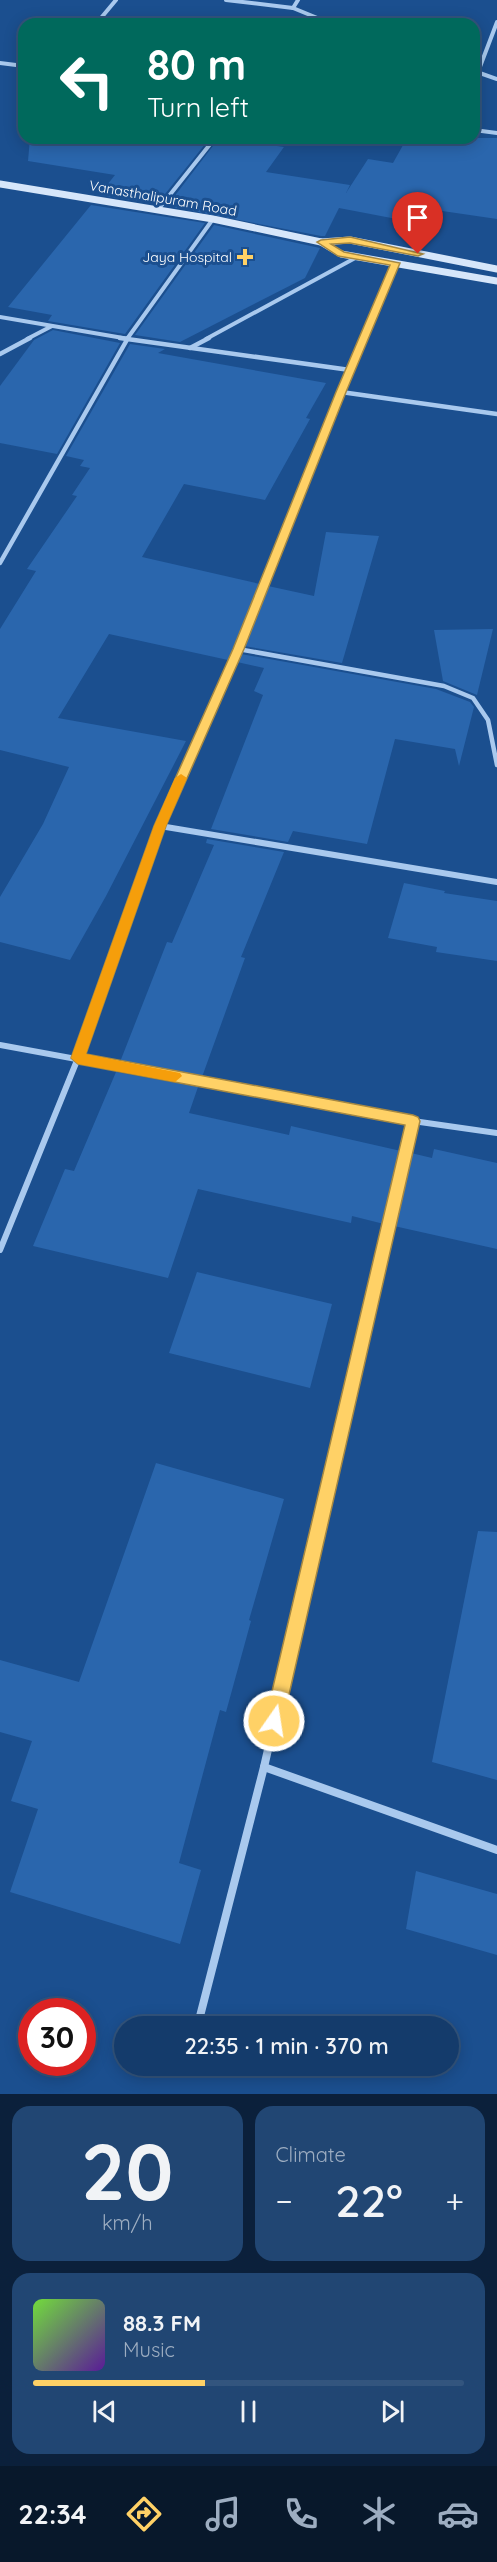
<!DOCTYPE html>
<meta charset="utf-8">
<style>
:root{--surface:#143b6b;--page:#214673;--text:#f1f3f6;--muted:#9dadc1;--line:#33557e;--accent:#ffd166}
body{margin:0;font-family:Quicksand,sans-serif;background:var(--page);color:var(--text);height:100vh;display:flex;flex-direction:column;font-size:22px;white-space:nowrap}
*{box-sizing:border-box;margin:0}
p{font-size:20px;color:var(--muted)}
.icon{flex:none;width:33px;height:33px;fill:none;stroke:currentColor;stroke-width:2;stroke-linecap:round;stroke-linejoin:round}
.map{position:relative;height:2094px;overflow:hidden}
.details{display:flex;flex-direction:column;gap:12px;padding:12px;background:#0b203b;flex:1}
.details>*{flex:none}
.hud{position:absolute;left:18px;top:18px;width:462px;height:126px;border-radius:18px;box-shadow:0 3px 15px #0003,0 0 0 2px var(--line);background:#00695c;color:#fff;overflow:hidden}
.speed{position:absolute;left:18px;top:1998px;display:flex;gap:12px;font-size:30px;font-weight:700;text-align:center}
.speed>*{display:grid;place-content:center;width:78px;height:78px;border-radius:50%;background:var(--surface);box-shadow:0 3px 15px #0003,0 0 0 2px var(--line);line-height:1}
.speed .limit{border:9px solid #d22;background:#fff;color:#111}
.pin{position:absolute;display:grid;place-items:center;width:51px;height:51px;color:#fff;margin:-62px -26px;border-radius:50% 50% 50% 0;rotate:-45deg;box-shadow:0 0 6px #0007}
.pin .icon{rotate:45deg}
.me{position:absolute;width:66px;margin:-33px;rotate:13deg;stroke-linejoin:round;filter:drop-shadow(0 0 4px #0008)}
.turn{display:flex;align-items:center;gap:21px;height:126px;padding:0 30px;font-size:27px}
.turn .icon{width:78px;height:78px;stroke-width:2.5}
.turn b{display:block;font-size:42px;line-height:51px}
.big{font-size:45px;font-weight:600;line-height:1.1}
.details .widget{flex:1;display:flex;flex-direction:column;justify-content:center;gap:9px;min-width:0;padding:0 21px;border-radius:18px;background:var(--page)}
.details .dial{align-items:center;gap:0}
.dial b{font-size:78px;line-height:1}
.song{display:flex;align-items:center;gap:18px}
.cover{width:72px;height:72px;border-radius:9px;background:linear-gradient(135deg,hsl(100 70% 55%),hsl(270 70% 35%))}
.played{height:6px;border-radius:3px;background:linear-gradient(90deg,var(--accent) 40%,var(--line) 40%)}
.keys{display:flex;justify-content:space-around;direction:ltr}
.heat{display:flex;justify-content:space-between;align-items:center;font-size:33px;direction:ltr}
.details .tiles{flex:1;display:grid;gap:12px;grid-template-columns:1fr 1fr}
.widget:last-child{grid-column:span 2}
.trip{position:absolute;left:114px;top:2016px;width:345px;height:60px;border-radius:30px;background:var(--surface);box-shadow:0 3px 15px #0003,0 0 0 2px var(--line);font-weight:600;line-height:60px;text-align:center}
.tabs{display:flex;height:96px;justify-content:space-around;align-items:center;background:#08182b;color:var(--muted)}
.tabs .icon{width:42px;height:42px}
.tabs .active{color:var(--accent)}
.tabs b{font-size:27px;color:var(--text)}
.map>svg:first-child{display:block}
</style>
<div class="map">
<svg width="497" height="2094" viewBox="0 0 497 2094">
<rect width="100%" height="100%" fill="#1b4f8f"/>
<g fill="#2a66ad">
<polygon points="30,138 210,138 157,204 99,195 115,175 28,161"/>
<polygon points="219,138 284,147 266,172 350,185 346,193 368,159 393,163 407,138 497,138 497,219 415,207 407,221 339,208 325,236 321,236 167,206"/>
<polygon points="91,205 205,223 125,334 48,321 52,315 8,307"/>
<polygon points="214,225 320,248 305,278 180,342 135,335"/>
<polygon points="53,330 120,343 57,454 0,443 0,386 34,340"/>
<polygon points="130,344 165,349 158,353 326,383 306,418 310,419 265,500 184,484 142,557 260,584 228,660 109,634 58,718 186,741 106,896 70,960 0,942 0,897 43,824 69,767 0,750 0,629 36,571 27,569 77,496 72,495 90,468 80,466 84,460 66,456"/>
<polygon points="326,532 379,536 342,663 244,646 268,586 314,596"/>
<polygon points="493,629 477,695 443,681 434,630"/>
<polygon points="241,654 436,689 470,702 474,707 459,766 455,749 395,739 367,844 293,831 288,842 211,829 263,695 254,691 264,668 237,662"/>
<polygon points="207,839 284,852 241,957 245,958 202,1077 120,1062 167,942 172,943 214,845 206,843"/>
<polygon points="404,883 445,891 444,893 497,901 497,961 436,952 437,947 388,938"/>
<polygon points="116,1072 198,1087 189,1113 289,1135 291,1126 401,1151 384,1224 352,1216 351,1223 198,1189 168,1278 33,1246 65,1169 74,1171"/>
<polygon points="434,1149 497,1163 497,1249 394,1226 411,1153 432,1158"/>
<polygon points="197,1272 332,1304 310,1388 169,1353"/>
<polygon points="156,1463 284,1499 249,1620 251,1621 226,1712 220,1710 179,1863 201,1870 180,1944 10,1892 38,1809 11,1801 32,1741 0,1732 0,1660 79,1682"/>
<polygon points="478,1531 497,1532 497,1780 432,1762"/>
<polygon points="416,1871 497,1894 497,1955 406,1929"/>
</g>
<g fill="none" stroke-linecap="round" stroke-linejoin="round">
<g stroke="#a9c9ee" stroke-width="4">
<polyline points="226,0 293,8 332,24"/>
<polyline points="293,8 298,0"/>
<polyline points="96,24 116,0"/>
<polyline points="0,63 24,66"/>
<polyline points="474,71 497,79"/>
<polyline points="478,72 497,22"/>
<polyline points="474,130 497,133"/>
<polyline points="157,211 215,138"/>
<polyline points="0,317 129,339"/>
<polyline points="27,339 52,326"/>
<polyline points="127,339 213,219"/>
<polyline points="206,339 357,257"/>
<polyline points="363,339 396,263"/>
</g>
<g stroke="#a9c9ee" stroke-width="4.5">
<polyline points="120,338 350,370"/>
<polyline points="190,348 209,338"/>
<polyline points="0,354 30,338"/>
<polyline points="341,392 497,414"/>
<polyline points="0,563 128,338"/>
<polyline points="238,649 444,686 473,698 488,720 497,765"/>
<polyline points="181,779 238,649 364,338"/>
</g>
<g stroke="#a9c9ee" stroke-width="6">
<polyline points="160,826 497,882"/>
<polyline points="0,1045 413,1121 497,1133"/>
<polyline points="0,1250 78,1058 160,826 181,778"/>
<polyline points="360,1351 413,1121"/>
</g>
<g stroke="#a9c9ee" stroke-width="8">
<polyline points="360,1350 264,1767 497,1850"/>
<polyline points="198,2024 264,1767"/>
</g>
<g stroke="#d6e6fa" stroke-width="7">
<polyline points="0,184 213,219 321,242 350,240 497,269"/>
<polyline points="321,242 341,254 497,281"/>
</g>
</g>
<polygon fill="#ffd166" stroke="#a68842" stroke-width="1.5" points="350,237 423,254 418,256 350,243 331,244 344,252 400,263 346,392 244,649 166,826 86,1054 413,1115 418,1117 420,1121 283,1721 281,1727 274,1730 268,1727 265,1721 405,1125 78,1064 71,1058 154,826 233,649 336,392 390,265 338,256 317,242 321,240"/>
<polygon fill="#f59e0b" points="181,774 187,778 166,826 86,1054 180,1073 182,1076 175,1082 78,1064 71,1058 154,826 175,778"/>
<path fill="#ffd166" stroke="#1b4f8f" stroke-width="2" d="M242 248h6v6h6v6h-6v6h-6v-6h-6v-6h6z"/>
<g text-anchor="middle" stroke-width="6" stroke-linejoin="round" paint-order="stroke">
<g font-size="14" fill="#fff" stroke="#1b4f8f">
<text transform="translate(163 198) rotate(10)" y="5">Vanasthalipuram Road</text>
</g>
<g font-size="14" fill="#fff" stroke="#1b4f8f" text-anchor="end">
<text x="232" y="262">Jaya Hospital</text>
</g>
</g>
</svg>
<div class="speed"><div class="limit">30</div></div>
<div class="pin" style="left:418px;top:254px;background:#d93025"><svg class="icon" aria-label="arrive" viewBox="0 0 24 24"><path d="M6 21V4h12l-3 4 3 4H6"/></svg></div>
<svg class="me" style="left:274px;top:1721px" viewBox="-20 -20 40 40"><circle r="17" fill="#ffd166" stroke="#fff" stroke-width="3"/><path d="M0-11L8 9 0 5-8 9z" fill="#fff"/></svg>
<div class="trip">22:35 · 1 min · 370 m</div>
<div class="hud">
<div class="turn"><svg class="icon" aria-label="left" viewBox="0 0 24 24"><path d="M17 20v-9H6M10 6l-5 5 5 5"/></svg><div><b>80 m</b>Turn left</div></div>
</div>
</div>
<section class="details">
<div class="tiles">
<div class="widget dial"><b>20</b><p>km/h</p></div>
<div class="widget"><p>Climate</p>
<div class="heat"><a>−</a><b class="big">22°</b><a>+</a></div>
</div>
<div class="widget">
<div class="song"><i class="cover"></i><div><b>88.3 FM</b><p>Music</p></div></div>
<div class="played"></div>
<div class="keys"><svg class="icon" aria-label="previous" viewBox="0 0 24 24"><path d="M18 5L8 12l10 7zM5 5v14"/></svg><svg class="icon" aria-label="pause" viewBox="0 0 24 24"><path d="M8 5v14M16 5v14"/></svg><svg class="icon" aria-label="next" viewBox="0 0 24 24"><path d="M6 5l10 7-10 7zM19 5v14"/></svg></div>
</div>
</div>
</section>
<nav class="tabs">
<b>22:34</b>
<svg class="icon active" aria-label="directions" viewBox="0 0 24 24"><path d="M12 3l9 9-9 9-9-9zM9 14v-3h6M13 9l2 2-2 2"/></svg>
<svg class="icon" aria-label="music" viewBox="0 0 24 24"><path d="M9 18V5l10-2v13"/><circle cx="6" cy="18" r="3"/><circle cx="16" cy="16" r="3"/></svg>
<svg class="icon" aria-label="phone" viewBox="0 0 24 24"><path d="M5 4h4l2 5-3 2q2 4 5 5l2-3 5 2v4C11 20 4 13 5 4z"/></svg>
<svg class="icon" aria-label="climate" viewBox="0 0 24 24"><path d="M12 3v18M4 7l16 10M4 17L20 7"/></svg>
<svg class="icon" aria-label="car" viewBox="0 0 24 24"><path d="M5 17H2v-5l4-1 3-4h7l3 4 3 1v5h-3M9 17h6M6 11h13"/><circle cx="7" cy="17" r="2"/><circle cx="17" cy="17" r="2"/></svg>
</nav>
